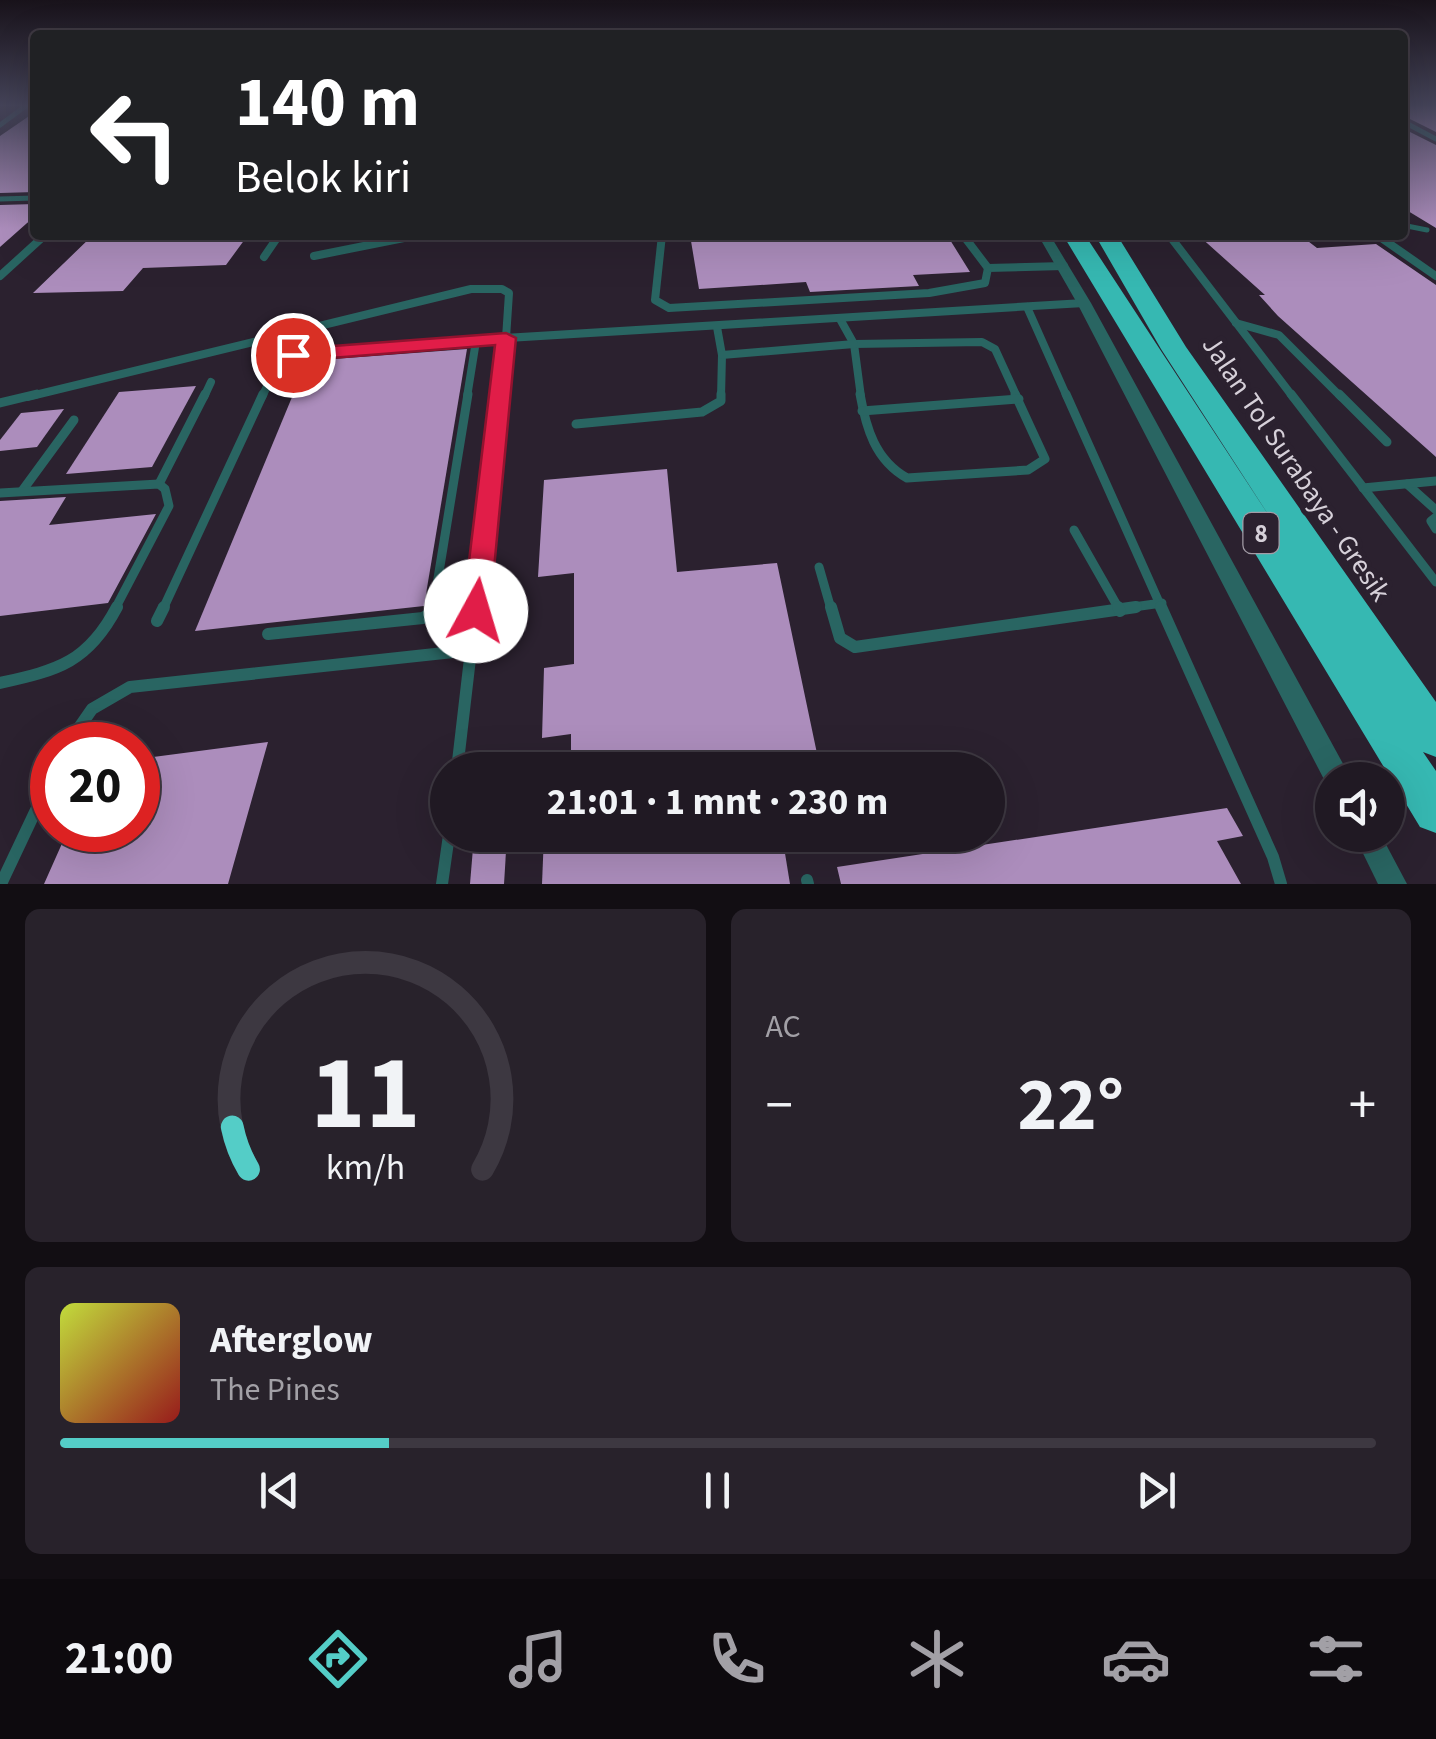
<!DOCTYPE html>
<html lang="id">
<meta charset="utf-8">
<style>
:root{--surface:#201923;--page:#28222b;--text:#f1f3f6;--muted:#a2a0a6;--line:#3d3841;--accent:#54cdc7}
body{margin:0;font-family:"Source Sans 3",sans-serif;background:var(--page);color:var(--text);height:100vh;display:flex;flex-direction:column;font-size:38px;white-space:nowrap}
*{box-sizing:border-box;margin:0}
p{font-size:32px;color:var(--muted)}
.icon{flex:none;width:55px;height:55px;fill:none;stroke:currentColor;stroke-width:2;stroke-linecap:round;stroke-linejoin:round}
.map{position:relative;height:884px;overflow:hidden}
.drawer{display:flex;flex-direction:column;gap:25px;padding:25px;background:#120e13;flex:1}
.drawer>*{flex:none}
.top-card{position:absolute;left:30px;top:30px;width:1378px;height:210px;border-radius:10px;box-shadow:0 10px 40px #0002,0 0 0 2px var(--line);background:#202124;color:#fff;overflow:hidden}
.controls{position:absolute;left:1315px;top:762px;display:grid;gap:20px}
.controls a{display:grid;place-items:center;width:90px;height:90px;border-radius:50%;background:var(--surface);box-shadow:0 10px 40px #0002,0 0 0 2px var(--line);font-size:50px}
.speed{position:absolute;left:30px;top:722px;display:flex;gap:20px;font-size:50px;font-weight:700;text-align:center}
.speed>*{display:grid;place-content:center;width:130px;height:130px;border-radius:50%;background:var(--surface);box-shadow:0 10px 40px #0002,0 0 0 2px var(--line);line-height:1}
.speed .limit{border:15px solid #d22;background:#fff;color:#111}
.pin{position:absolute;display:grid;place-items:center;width:85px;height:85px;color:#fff;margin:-42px;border:5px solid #fff;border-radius:50%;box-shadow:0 2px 10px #0007}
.me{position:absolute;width:110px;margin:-55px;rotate:6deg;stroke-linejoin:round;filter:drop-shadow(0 0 8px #0008)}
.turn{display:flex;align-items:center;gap:35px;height:210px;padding:0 40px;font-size:45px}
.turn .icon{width:130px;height:130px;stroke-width:2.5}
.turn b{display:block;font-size:70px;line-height:85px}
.big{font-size:75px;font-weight:700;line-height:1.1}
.drawer .card{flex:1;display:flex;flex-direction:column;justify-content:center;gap:15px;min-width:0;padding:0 35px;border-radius:15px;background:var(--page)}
.drawer .dial{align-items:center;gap:0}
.dial svg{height:260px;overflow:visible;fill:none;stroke:var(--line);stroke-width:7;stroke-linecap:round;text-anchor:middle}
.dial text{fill:var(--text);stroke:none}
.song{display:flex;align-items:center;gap:30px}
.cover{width:120px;height:120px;border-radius:15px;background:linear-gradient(135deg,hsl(70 70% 55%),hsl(0 70% 35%))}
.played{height:10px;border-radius:5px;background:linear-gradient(90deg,var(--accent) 25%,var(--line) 25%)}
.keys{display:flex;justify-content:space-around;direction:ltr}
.heat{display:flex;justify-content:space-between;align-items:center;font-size:55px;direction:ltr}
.drawer .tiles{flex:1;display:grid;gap:25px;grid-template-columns:1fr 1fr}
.card:last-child{grid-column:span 2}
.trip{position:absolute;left:430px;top:752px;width:575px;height:100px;border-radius:50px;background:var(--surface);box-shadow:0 10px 40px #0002,0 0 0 2px var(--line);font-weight:700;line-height:100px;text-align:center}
.dock{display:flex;height:160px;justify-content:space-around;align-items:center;background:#0d0a0e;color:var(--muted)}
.dock .icon{width:70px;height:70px}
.dock .active{color:var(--accent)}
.dock b{font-size:45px;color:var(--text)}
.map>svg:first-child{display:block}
</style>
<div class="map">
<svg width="1436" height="884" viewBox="0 0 1436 884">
<rect width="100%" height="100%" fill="#2b212f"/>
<g fill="#ac8dbc">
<polygon points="1402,105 1436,105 1436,132 1402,115"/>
<polygon points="35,112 35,192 0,193 0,136"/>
<polygon points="1402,128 1436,145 1436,228 1408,211 1402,212"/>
<polygon points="35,204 35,216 0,247 0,205"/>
<polygon points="93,235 248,235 226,265 143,268 123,291 33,293"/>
<polygon points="690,235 947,235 970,272 913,275 919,286 810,292 806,282 699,289"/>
<polygon points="1198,235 1300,235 1317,248 1376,244 1436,285 1436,457 1278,316 1259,295 1265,295"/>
<polygon points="467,349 424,606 195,631 307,361"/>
<polygon points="196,386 152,467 66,474 119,392"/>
<polygon points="64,409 37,447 0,451 0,440 21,413"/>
<polygon points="667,469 677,572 777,563 819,763 757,770 571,770 571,734 542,738 544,668 574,664 574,573 538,577 544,480"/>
<polygon points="66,497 49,525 156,514 108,603 0,616 0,501"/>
<polygon points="268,742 228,884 44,884 68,830 138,830 138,759"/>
<polygon points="1227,808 1243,836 1217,841 1241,884 841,884 837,867"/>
<polygon points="507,835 504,884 470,884 474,836"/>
<polygon points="544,835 782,835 790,884 542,884"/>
</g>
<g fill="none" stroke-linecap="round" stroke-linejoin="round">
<g stroke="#296562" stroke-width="5">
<polyline points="1402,121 1436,139"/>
<polyline points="0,125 27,105"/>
<polyline points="0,199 35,198"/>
<polyline points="1402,225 1427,230"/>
</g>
<g stroke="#296562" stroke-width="8">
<polyline points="662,235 655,300 669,308 929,293 985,283 988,268 1064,266"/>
<polyline points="963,235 988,268"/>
<polyline points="1169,235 1293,397"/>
<polyline points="1377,235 1436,276"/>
<polyline points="314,256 419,235"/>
<polyline points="264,257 279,235"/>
<polyline points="0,276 45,235"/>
<polyline points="1027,307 1067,397"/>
<polyline points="840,319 854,344"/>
<polyline points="1236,323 1279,335 1341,397"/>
<polyline points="717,327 722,355 721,397"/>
<polyline points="854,344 861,397"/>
<polyline points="854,344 982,342 995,349 1017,397"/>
<polyline points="722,355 854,344"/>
<polyline points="27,397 471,289 502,289 509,293 506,338 1084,303"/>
<polyline points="204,397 211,382"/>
<polyline points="262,397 277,365 293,355 476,341"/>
<polyline points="467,397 476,341 506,338 499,397"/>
</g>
<g stroke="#296562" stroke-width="9">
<path d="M 860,394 C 866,428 875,460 907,478 L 1028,470 L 1045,459 L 1015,394"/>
<polyline points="1066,394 1162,609"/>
<polyline points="1291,394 1436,582"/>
<polyline points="1339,394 1387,442"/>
<polyline points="0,403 37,394"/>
<polyline points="862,411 1019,399"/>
<polyline points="576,424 702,412 721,401 721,394"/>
<polyline points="159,484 205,394"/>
<polyline points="1407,484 1436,510"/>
<polyline points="1363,488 1436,481"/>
<polyline points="22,491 74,420"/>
<polyline points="0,493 159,484 165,489 169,506 115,609"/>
<polyline points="1436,517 1431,521 1436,529"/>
<polyline points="1074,530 1119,609"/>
<polyline points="819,567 831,609"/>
<polyline points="163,609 263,394"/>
<polyline points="433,609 468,394"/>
<polyline points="475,609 500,394"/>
<polyline points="1119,609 1162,603"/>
</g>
<g stroke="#296562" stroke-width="12">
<polyline points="831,607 840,638 855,647 1136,607"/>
<polyline points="1118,607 1120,611"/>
<polyline points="1161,607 1273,857 1281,884"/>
<polyline points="157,621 164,607"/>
<polyline points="268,634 423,618 433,612 434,607"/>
<path d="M 0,683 C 59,670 88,662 117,607"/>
<polyline points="67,745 92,709 130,687 472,650"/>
<polyline points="457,770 476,607"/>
<polyline points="807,880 808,884"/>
<polyline points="1,884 52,776"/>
<polyline points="442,884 449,835"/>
</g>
<g fill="#296562" fill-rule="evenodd">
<polygon points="1038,235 1050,235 1091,303 1347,771 1351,780 1332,780 1332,790 1329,789 1077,303"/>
<polygon points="1354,835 1381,835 1407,884 1378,884"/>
</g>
<polygon fill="#36b8b2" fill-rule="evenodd" points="1063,235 1085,235 1275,525 1161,349 1095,235 1117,235 1186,347 1436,702 1436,757 1423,752 1436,771 1436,833 1420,827"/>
</g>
<linearGradient id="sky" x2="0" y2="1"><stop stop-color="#18121a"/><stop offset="0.46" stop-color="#444358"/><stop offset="1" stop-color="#444358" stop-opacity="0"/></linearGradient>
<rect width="1436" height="229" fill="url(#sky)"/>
<polygon fill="#e11d48" stroke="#92132f" stroke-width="2.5" points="506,333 516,338 490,611 486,620 476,623 467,620 463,611 495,345 293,361 283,355 293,349"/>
<g text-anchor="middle" stroke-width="10" stroke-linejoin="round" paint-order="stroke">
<rect fill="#2b212f" stroke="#a39ca6" stroke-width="2.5" x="1243.5" y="513" width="35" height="40" rx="8"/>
<g font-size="25" font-weight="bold" fill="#d6d0d9">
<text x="1261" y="542">8</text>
</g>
<g font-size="28" fill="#d6d0d9" stroke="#2b212f">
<text transform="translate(1297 468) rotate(56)" y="10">Jalan Tol Surabaya - Gresik</text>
</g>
</g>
</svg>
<div class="controls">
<a><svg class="icon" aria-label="sound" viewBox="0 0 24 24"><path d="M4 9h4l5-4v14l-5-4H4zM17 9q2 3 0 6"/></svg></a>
</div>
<div class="speed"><div class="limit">20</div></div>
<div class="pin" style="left:293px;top:355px;background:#d93025"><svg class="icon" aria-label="arrive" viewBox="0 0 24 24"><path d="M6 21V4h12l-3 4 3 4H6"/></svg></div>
<svg class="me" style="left:476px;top:611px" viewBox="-20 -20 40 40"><circle r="19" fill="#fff"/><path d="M0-13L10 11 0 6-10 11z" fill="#e11d48"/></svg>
<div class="trip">21:01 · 1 mnt · 230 m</div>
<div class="top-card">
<div class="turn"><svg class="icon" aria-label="left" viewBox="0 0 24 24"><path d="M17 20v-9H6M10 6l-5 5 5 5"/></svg><div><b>140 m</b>Belok kiri</div></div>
</div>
</div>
<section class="drawer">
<div class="tiles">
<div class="card dial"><svg viewBox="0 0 100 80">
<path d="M14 69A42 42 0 1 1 86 69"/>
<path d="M14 69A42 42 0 0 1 9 56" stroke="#54cdc7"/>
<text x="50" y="56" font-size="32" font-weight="700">11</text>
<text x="50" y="72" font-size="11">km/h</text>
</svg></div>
<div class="card"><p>AC</p>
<div class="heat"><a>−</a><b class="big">22°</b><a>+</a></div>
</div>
<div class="card">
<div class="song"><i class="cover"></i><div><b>Afterglow</b><p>The Pines</p></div></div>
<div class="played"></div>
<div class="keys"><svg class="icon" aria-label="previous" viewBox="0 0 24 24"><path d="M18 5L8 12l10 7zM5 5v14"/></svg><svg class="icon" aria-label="pause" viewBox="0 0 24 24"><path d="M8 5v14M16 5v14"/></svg><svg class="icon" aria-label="next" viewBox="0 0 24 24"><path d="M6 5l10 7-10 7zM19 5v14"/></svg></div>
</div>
</div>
</section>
<nav class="dock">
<b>21:00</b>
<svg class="icon active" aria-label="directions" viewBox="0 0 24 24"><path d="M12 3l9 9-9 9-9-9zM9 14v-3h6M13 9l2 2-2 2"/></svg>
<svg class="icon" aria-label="music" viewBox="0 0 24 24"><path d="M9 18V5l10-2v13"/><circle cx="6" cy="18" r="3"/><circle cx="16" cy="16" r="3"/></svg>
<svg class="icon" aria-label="phone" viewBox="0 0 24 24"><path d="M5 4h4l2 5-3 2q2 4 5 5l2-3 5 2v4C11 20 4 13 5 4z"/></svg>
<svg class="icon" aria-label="climate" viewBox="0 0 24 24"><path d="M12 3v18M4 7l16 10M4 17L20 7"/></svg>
<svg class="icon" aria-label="car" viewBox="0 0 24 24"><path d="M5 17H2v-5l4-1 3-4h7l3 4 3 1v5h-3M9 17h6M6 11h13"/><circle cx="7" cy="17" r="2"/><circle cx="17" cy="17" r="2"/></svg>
<svg class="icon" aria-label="filters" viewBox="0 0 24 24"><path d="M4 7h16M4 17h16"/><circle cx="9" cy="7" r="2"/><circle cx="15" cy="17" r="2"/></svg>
</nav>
